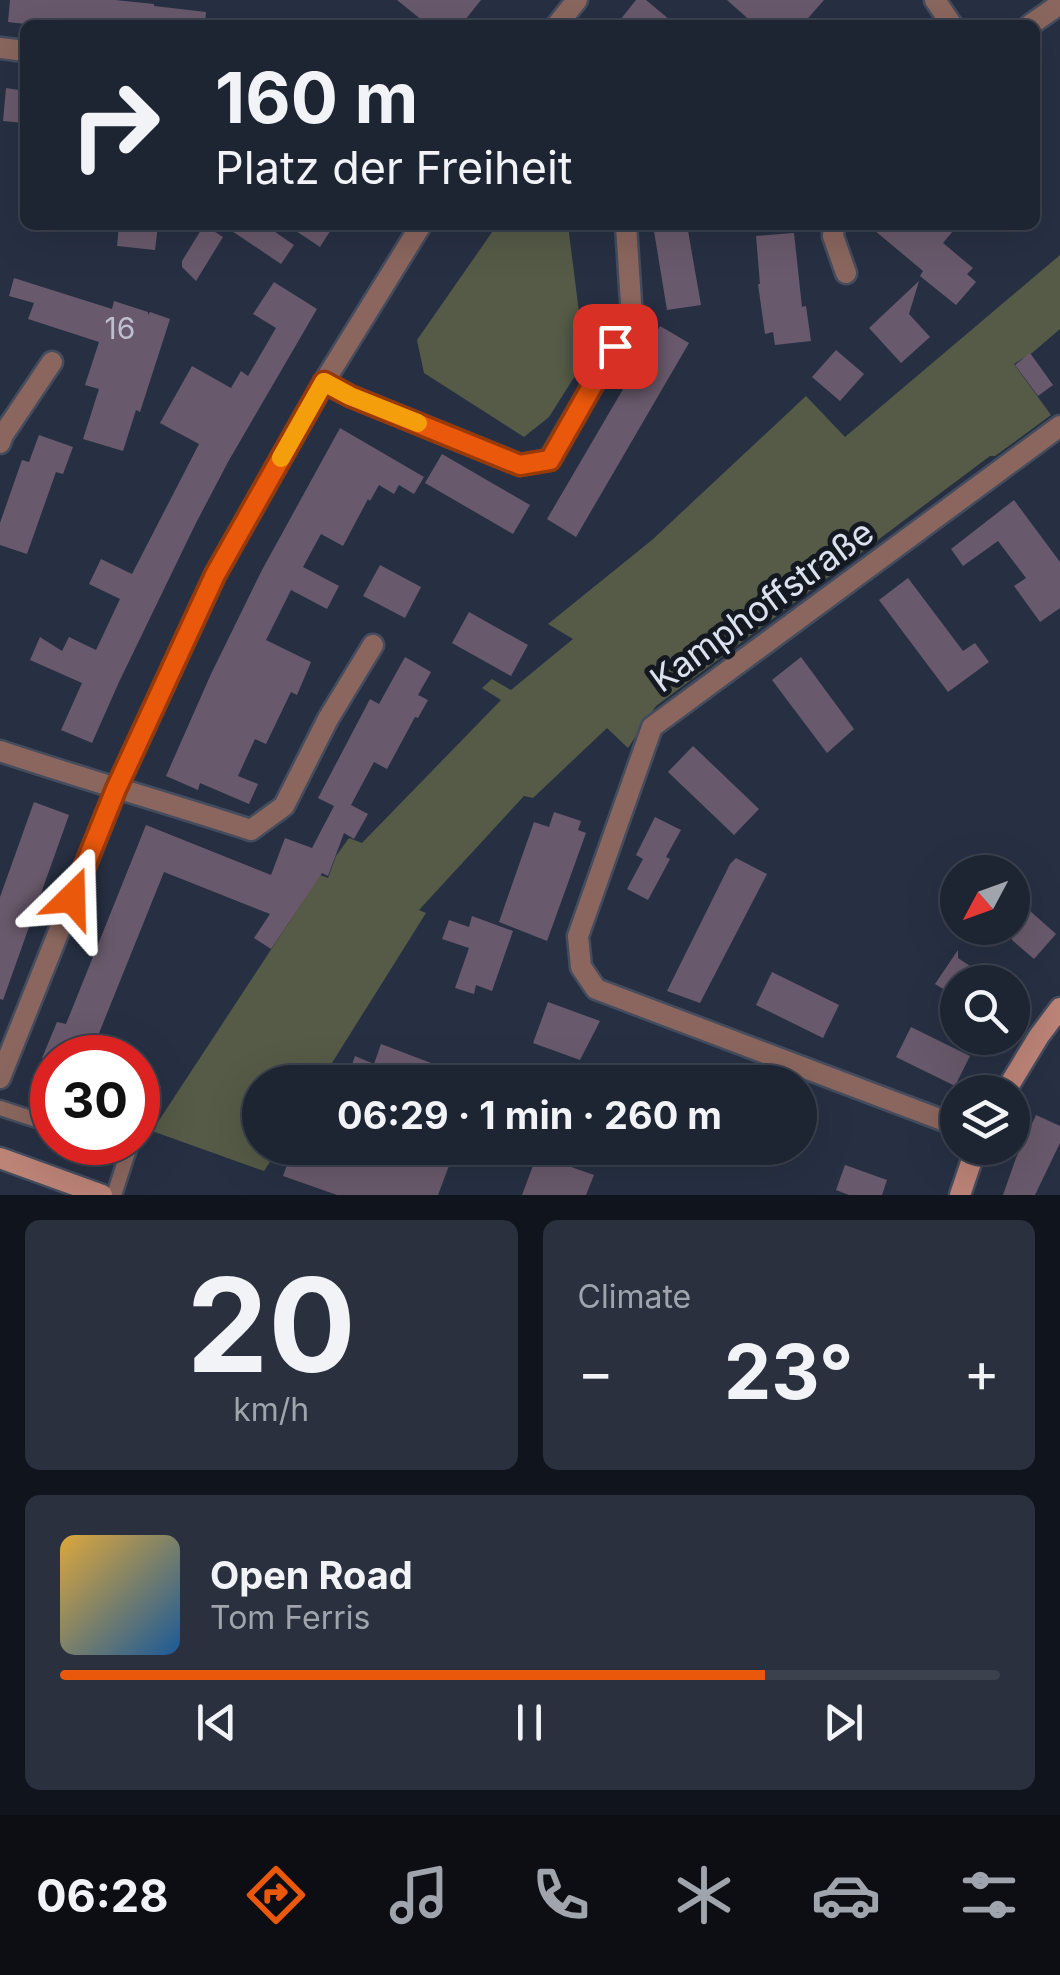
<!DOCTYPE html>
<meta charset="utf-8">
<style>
:root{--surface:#1d2432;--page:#2a303e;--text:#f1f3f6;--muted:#a0a4ac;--line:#3b414d;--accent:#ea580c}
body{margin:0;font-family:Inter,sans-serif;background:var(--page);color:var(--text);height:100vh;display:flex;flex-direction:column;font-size:38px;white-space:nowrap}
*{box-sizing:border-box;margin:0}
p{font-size:32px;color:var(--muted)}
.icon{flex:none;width:55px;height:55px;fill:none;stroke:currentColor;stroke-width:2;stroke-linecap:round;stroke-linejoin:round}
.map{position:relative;height:1195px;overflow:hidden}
.side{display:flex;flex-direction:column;gap:25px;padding:25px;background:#10141c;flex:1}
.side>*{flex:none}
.banner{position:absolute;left:20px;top:20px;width:1020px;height:210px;border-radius:15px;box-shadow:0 10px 40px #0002,0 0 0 2px var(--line);background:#1d2432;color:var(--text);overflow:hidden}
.needle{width:65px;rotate:229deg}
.controls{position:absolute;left:940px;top:855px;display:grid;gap:20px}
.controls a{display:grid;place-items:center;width:90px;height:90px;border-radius:50%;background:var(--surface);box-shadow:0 10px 40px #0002,0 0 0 2px var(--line);font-size:50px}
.speed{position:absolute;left:30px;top:1035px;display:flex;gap:20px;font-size:50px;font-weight:700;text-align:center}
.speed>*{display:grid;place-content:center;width:130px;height:130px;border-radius:50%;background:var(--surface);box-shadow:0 10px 40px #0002,0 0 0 2px var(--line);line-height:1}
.speed .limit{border:15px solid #d22;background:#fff;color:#111}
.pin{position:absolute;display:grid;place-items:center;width:85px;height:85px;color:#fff;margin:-42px;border-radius:20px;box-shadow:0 5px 15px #0006}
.me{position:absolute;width:110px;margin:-55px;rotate:22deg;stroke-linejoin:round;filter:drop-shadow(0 0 8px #0008)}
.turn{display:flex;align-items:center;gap:35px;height:210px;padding:0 30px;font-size:45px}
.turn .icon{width:130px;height:130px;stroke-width:2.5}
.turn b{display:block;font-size:70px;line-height:85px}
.big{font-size:75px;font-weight:700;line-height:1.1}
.side .card{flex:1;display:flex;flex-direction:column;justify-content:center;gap:15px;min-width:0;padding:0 35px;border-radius:15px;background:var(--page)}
.side .dial{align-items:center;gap:0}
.dial b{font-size:130px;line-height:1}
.song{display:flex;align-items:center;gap:30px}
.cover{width:120px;height:120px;border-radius:15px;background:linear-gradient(135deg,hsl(40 70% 55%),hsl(210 70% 35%))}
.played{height:10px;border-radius:5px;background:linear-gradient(90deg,var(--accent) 75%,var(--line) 75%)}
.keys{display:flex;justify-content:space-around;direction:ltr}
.heat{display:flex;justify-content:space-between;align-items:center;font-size:55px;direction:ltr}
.side .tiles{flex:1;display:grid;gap:25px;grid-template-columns:1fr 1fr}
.card:last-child{grid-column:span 2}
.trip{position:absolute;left:242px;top:1065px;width:575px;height:100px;border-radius:50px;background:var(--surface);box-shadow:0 10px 40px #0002,0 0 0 2px var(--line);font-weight:700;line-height:100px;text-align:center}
.menu{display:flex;height:160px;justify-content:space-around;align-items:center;background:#0c0e14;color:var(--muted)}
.menu .icon{width:70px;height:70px}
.menu .active{color:var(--accent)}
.menu b{font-size:45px;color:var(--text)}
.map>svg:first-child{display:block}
</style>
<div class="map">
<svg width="1060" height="1195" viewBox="0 0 1060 1195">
<rect width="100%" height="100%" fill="#273043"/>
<g fill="#555b47">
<polygon points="497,225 568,225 585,360 549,417 524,437 424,373 417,340"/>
<polygon points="1060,255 1060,329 1032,353 1014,364 1051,415 995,456 990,456 656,706 628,748 607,728 533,798 524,796 419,910 426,913 320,1082 260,1082 260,1148 279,1148 264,1171 152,1131 320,875 328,878 336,856 349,838 362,843 501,700 482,688 492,679 511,690 573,639 548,624 652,540 806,396 845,437"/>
</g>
<g fill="#69596c">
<polygon points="10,0 115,0 154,4 154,6 206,12 205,25 34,25 8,22"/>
<polygon points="397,0 481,0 461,25 428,25"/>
<polygon points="636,0 646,0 676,25 616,25"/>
<polygon points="727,0 824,0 802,25 755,25"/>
<polygon points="6,88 25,91 25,123 3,121"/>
<polygon points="119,225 158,225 155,250 117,246"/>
<polygon points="204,225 223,237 196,281 182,267 182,261"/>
<polygon points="223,225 265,225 294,245 281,264"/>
<polygon points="287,225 334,225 320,247"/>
<polygon points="653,225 687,225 701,305 667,310"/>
<polygon points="868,225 958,225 943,243 973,268 967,274 976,282 956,305 920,276 923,271"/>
<polygon points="794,233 802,307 806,306 811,341 775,345 773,332 765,334 758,284 760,284 756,236"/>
<polygon points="14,278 112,309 114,301 148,312 148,315 150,312 170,319 140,412 136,410 123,451 83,439 99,389 85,385 99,342 28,319 34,303 9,296"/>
<polygon points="919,281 909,314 930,337 901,363 869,328"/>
<polygon points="274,282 317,309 228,462 195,525 119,682 92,743 61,730 82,683 30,660 40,637 62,651 69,637 96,650 120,599 89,584 101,559 132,574 199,444 160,423 192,366 231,388 241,371 248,376 276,328 253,314"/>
<polygon points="660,326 689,343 576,537 547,519"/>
<polygon points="836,350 864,374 840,401 812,377"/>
<polygon points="1030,353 1053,385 1038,396 1015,365"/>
<polygon points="340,428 424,477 414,494 399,485 394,494 379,485 370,501 368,499 343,546 321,534 303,567 339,586 327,609 291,590 266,640 311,662 297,695 291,692 266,744 255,739 238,776 258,784 249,804 200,783 198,790 166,776 211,674 262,570"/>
<polygon points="39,435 73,447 63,474 56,472 27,554 0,545 0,523 22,460 29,462"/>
<polygon points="442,454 530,505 513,534 425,483"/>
<polygon points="1014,500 1060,562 1060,608 1040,622 1014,586 1026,578 998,541 963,566 951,549"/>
<polygon points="380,565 421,587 405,618 363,596"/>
<polygon points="908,578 963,651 975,643 989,662 948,692 879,600"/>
<polygon points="469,612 528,645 511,676 452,643"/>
<polygon points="405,657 431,672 418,695 428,700 418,718 415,717 387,769 374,762 351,805 368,814 354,839 344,833 328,876 322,873 271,949 254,938 270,914 164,872 89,1058 42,1058 57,1022 66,1024 146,825 271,875 285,838 312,848 334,806 318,798 370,699 379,704"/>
<polygon points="801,657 854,729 827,753 772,680"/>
<polygon points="693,746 759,809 734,835 668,772"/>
<polygon points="34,802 69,815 3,1000 0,999 0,897"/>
<polygon points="554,812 581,821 578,830 586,833 547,941 499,922 534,822 549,827"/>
<polygon points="655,817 681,830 666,857 670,859 648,900 627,889 643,859 636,855"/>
<polygon points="736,858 767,874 700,1003 667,991 730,864"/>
<polygon points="1012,895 1056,934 1034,959 1012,940"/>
<polygon points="472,916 513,931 492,991 476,985 474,994 455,988 469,948 442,939 449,920 469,927"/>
<polygon points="958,950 958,958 994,982 958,982 958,998 935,984"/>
<polygon points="772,972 839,1005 823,1038 756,1005"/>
<polygon points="548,1002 600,1021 580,1060 533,1043"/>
<polygon points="911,1027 970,1056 955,1086 896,1057"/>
<polygon points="381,1044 431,1063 424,1082 346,1082 355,1056 374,1064"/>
<polygon points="138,1078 161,1086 140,1143 138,1142"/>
<polygon points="1036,1115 1060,1126 1060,1143 1035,1195 1003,1195 1016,1158"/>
<polygon points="293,1148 430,1148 453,1155 438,1195 337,1195 283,1176"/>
<polygon points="537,1155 594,1175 586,1195 522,1195"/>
<polygon points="845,1165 887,1180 882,1195 849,1195 836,1190"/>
</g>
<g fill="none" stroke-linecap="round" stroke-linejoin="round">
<g stroke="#444c5e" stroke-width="19">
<g id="lane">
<polyline points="0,1108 52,1125"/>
<polyline points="107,1142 129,1149 114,1195"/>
</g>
</g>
<g stroke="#444c5e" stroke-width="25">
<g id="street">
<polyline points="935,0 952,25"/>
<polyline points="557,25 577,0"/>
<polyline points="1030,25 1060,4"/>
<polyline points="0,48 25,51"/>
<polyline points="834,225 833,236 846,273"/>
<polyline points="324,382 350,396 520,465 549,460 632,318 626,225"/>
<polyline points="0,443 3,435 52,362"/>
<path d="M 0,751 C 84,779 168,803 251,830 L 284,806 L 328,719 L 373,645"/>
<polyline points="0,1078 116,789 215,575 324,382 421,225"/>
<polyline points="958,1126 596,989 581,967 578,936 652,727 1060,426"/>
</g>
</g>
<g stroke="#444c5e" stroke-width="25">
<g id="secondary">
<polyline points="1005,1092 1039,1036 1060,1008"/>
<polyline points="0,1158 102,1195"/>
<polyline points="960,1195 976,1148"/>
</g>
</g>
<use href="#lane" stroke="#8a665e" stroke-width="14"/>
<use href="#street" stroke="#8a665e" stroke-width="20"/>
<use href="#secondary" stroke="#bc8377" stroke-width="20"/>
</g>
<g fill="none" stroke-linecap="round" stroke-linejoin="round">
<g stroke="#983908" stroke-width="25">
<polyline id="route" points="72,898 116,789 215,575 324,382 350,396 520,465 550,460 615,346"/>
</g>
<use href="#route" stroke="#ea580c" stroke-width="18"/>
<polyline stroke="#f59e0b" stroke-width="18" points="281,458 324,382 350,396 418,423"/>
</g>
<g text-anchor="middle" stroke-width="10" stroke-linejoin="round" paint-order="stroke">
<g font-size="30" fill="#bebfce">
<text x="120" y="339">16</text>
</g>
<g font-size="35" fill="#dbe1ee" stroke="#141921">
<text transform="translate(762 606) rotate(-36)" y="12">Kamphoffstraße</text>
</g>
</g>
</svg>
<div class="controls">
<a><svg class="needle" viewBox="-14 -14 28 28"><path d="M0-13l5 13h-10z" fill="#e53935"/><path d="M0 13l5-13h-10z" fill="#a0a4ac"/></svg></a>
<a><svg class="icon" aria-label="search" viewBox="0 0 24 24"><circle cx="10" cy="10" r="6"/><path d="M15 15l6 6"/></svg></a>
<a><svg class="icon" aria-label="layers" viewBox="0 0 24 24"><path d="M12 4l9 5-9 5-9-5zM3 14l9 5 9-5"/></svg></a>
</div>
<div class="speed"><div class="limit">30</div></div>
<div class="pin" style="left:615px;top:346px;background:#d93025"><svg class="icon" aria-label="arrive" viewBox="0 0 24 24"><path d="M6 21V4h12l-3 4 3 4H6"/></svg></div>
<svg class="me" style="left:72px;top:898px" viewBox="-20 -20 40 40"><path d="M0-17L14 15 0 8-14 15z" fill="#ea580c" stroke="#fff" stroke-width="4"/></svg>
<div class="trip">06:29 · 1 min · 260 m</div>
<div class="banner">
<div class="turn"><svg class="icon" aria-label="right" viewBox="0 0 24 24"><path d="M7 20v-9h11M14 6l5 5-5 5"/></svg><div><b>160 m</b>Platz der Freiheit</div></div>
</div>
</div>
<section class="side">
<div class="tiles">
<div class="card dial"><b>20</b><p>km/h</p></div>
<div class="card"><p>Climate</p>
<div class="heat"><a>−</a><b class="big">23°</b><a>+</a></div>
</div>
<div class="card">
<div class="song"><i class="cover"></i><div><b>Open Road</b><p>Tom Ferris</p></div></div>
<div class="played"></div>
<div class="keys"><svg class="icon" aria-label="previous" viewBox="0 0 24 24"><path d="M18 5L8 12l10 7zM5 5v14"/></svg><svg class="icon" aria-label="pause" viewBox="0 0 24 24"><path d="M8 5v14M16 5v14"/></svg><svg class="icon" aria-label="next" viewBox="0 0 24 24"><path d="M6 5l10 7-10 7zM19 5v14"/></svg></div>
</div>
</div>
</section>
<nav class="menu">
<b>06:28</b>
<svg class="icon active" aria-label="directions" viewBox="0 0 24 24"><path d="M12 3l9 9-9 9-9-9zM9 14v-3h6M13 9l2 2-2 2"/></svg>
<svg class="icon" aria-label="music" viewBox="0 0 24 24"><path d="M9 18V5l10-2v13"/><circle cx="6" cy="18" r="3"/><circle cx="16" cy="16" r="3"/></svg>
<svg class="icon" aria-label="phone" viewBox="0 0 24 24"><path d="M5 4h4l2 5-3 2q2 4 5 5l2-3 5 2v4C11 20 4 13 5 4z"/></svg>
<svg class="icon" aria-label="climate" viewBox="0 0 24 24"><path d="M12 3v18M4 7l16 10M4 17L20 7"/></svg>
<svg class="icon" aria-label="car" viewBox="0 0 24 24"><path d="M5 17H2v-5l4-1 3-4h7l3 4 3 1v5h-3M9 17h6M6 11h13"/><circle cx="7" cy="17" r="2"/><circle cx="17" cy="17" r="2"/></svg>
<svg class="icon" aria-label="filters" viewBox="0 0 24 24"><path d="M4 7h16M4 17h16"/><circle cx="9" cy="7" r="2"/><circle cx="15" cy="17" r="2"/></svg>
</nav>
